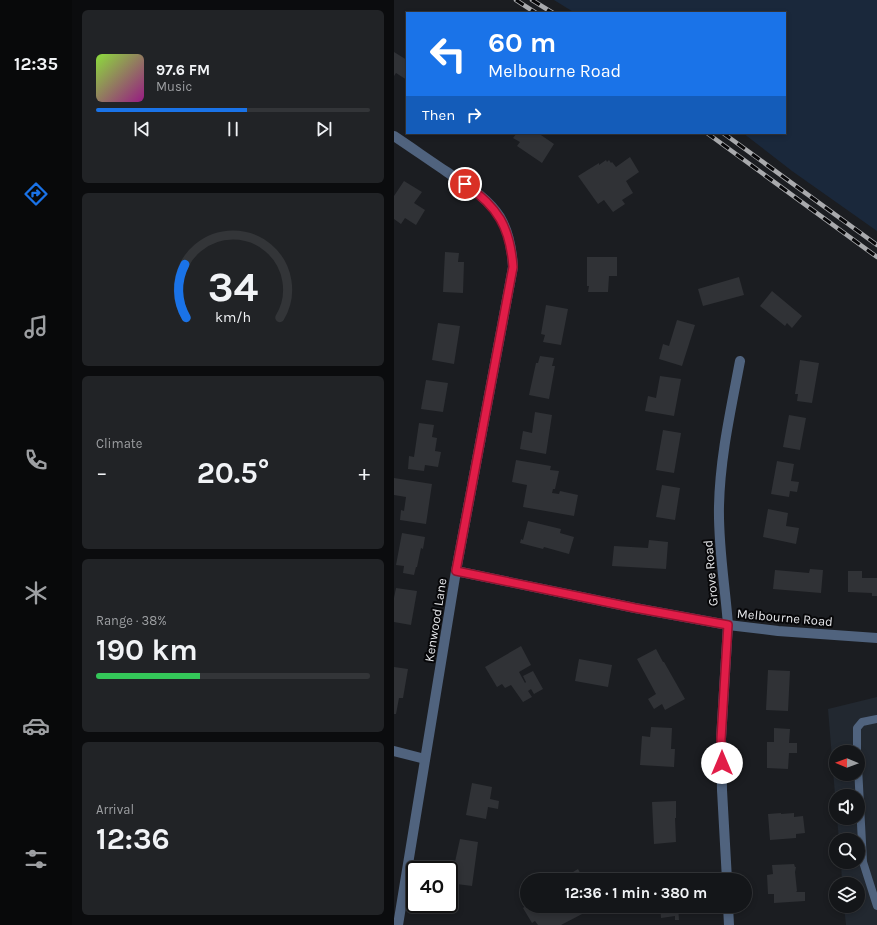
<!DOCTYPE html>
<meta charset="utf-8">
<style>
:root{--surface:#141619;--page:#212326;--text:#f1f3f6;--muted:#9d9fa2;--line:#333538;--accent:#1a73e8}
body{margin:0;font-family:Karla,sans-serif;background:var(--page);color:var(--text);height:100vh;display:flex;flex-direction:column;font-size:15px;white-space:nowrap}
*{box-sizing:border-box;margin:0}
p{font-size:13px;color:var(--muted)}
.icon{flex:none;width:22px;height:22px;fill:none;stroke:currentColor;stroke-width:2;stroke-linecap:round;stroke-linejoin:round}
.map{position:relative;flex:1;overflow:hidden}
.side{display:flex;flex-direction:column;gap:10px;padding:10px;background:#0b0c0e;width:322px}
.side>*{flex:none}
.hud{position:absolute;left:12px;top:12px;width:380px;height:122px;border-radius:0px;box-shadow:0 2px 6px #0003,0 0 0 1px var(--line);background:#1a73e8;color:#fff;overflow:hidden}
.needle{width:26px;rotate:271deg}
.fabs{position:absolute;left:435px;top:745px;display:grid;gap:8px}
.fabs a{display:grid;place-items:center;width:36px;height:36px;border-radius:50%;background:var(--surface);box-shadow:0 2px 6px #0003,0 0 0 1px var(--line);font-size:20px}
.speed{position:absolute;left:12px;top:861px;display:flex;gap:8px;font-size:20px;font-weight:700;text-align:center}
.speed>*{display:grid;place-content:center;width:52px;height:52px;border-radius:50%;background:var(--surface);box-shadow:0 2px 6px #0003,0 0 0 1px var(--line);line-height:1}
.speed .limit{border:2px solid #111;border-radius:6px;background:#fff;color:#111}
.pin{position:absolute;display:grid;place-items:center;width:34px;height:34px;color:#fff;margin:-17px;border:2px solid #fff;border-radius:50%;box-shadow:0 1px 4px #0007}
.me{position:absolute;width:44px;margin:-22px;rotate:0deg;stroke-linejoin:round;filter:drop-shadow(0 0 3px #0008)}
.turn{display:flex;align-items:center;gap:14px;height:84px;padding:0 16px;font-size:18px}
.turn .icon{width:52px;height:52px;stroke-width:2.5}
.turn b{display:block;font-size:28px;line-height:34px}
.then{display:flex;align-items:center;height:38px;padding:0 16px;background:#0003;gap:8px;font-size:15px}
.big{font-size:30px;font-weight:700;line-height:1.1}
.side .card{flex:1;display:flex;flex-direction:column;justify-content:center;gap:6px;min-width:0;padding:0 14px;border-radius:6px;background:var(--page)}
.side .dial{align-items:center;gap:0}
.dial svg{height:104px;overflow:visible;fill:none;stroke:var(--line);stroke-width:7;stroke-linecap:round;text-anchor:middle}
.dial text{fill:var(--text);stroke:none}
.song{display:flex;align-items:center;gap:12px}
.cover{width:48px;height:48px;border-radius:6px;background:linear-gradient(135deg,hsl(90 70% 55%),hsl(310 70% 35%))}
.played{height:4px;border-radius:2px;background:linear-gradient(90deg,var(--accent) 55%,var(--line) 55%)}
.keys{display:flex;justify-content:space-around;direction:ltr}
.heat{display:flex;justify-content:space-between;align-items:center;font-size:22px;direction:ltr}
.charge{height:6px;border-radius:3px;background:linear-gradient(90deg,#34c759 38%,var(--line) 0)}
.trip{position:absolute;left:126px;top:873px;width:232px;height:40px;border-radius:20px;background:var(--surface);box-shadow:0 2px 6px #0003,0 0 0 1px var(--line);font-weight:700;line-height:40px;text-align:center}
main{display:flex;flex:1;min-height:0}
.dock{display:flex;flex-direction:column;width:72px;justify-content:space-around;align-items:center;background:#08090a;color:var(--muted)}
.dock .icon{width:28px;height:28px}
.dock .active{color:var(--accent)}
.dock b{font-size:18px;color:var(--text)}
.map>svg:first-child{display:block}
</style>
<main>
<nav class="dock">
<b>12:35</b>
<svg class="icon active" aria-label="directions" viewBox="0 0 24 24"><path d="M12 3l9 9-9 9-9-9zM9 14v-3h6M13 9l2 2-2 2"/></svg>
<svg class="icon" aria-label="music" viewBox="0 0 24 24"><path d="M9 18V5l10-2v13"/><circle cx="6" cy="18" r="3"/><circle cx="16" cy="16" r="3"/></svg>
<svg class="icon" aria-label="phone" viewBox="0 0 24 24"><path d="M5 4h4l2 5-3 2q2 4 5 5l2-3 5 2v4C11 20 4 13 5 4z"/></svg>
<svg class="icon" aria-label="climate" viewBox="0 0 24 24"><path d="M12 3v18M4 7l16 10M4 17L20 7"/></svg>
<svg class="icon" aria-label="car" viewBox="0 0 24 24"><path d="M5 17H2v-5l4-1 3-4h7l3 4 3 1v5h-3M9 17h6M6 11h13"/><circle cx="7" cy="17" r="2"/><circle cx="17" cy="17" r="2"/></svg>
<svg class="icon" aria-label="filters" viewBox="0 0 24 24"><path d="M4 7h16M4 17h16"/><circle cx="9" cy="7" r="2"/><circle cx="15" cy="17" r="2"/></svg>
</nav>
<section class="side">
<div class="card">
<div class="song"><i class="cover"></i><div><b>97.6 FM</b><p>Music</p></div></div>
<div class="played"></div>
<div class="keys"><svg class="icon" aria-label="previous" viewBox="0 0 24 24"><path d="M18 5L8 12l10 7zM5 5v14"/></svg><svg class="icon" aria-label="pause" viewBox="0 0 24 24"><path d="M8 5v14M16 5v14"/></svg><svg class="icon" aria-label="next" viewBox="0 0 24 24"><path d="M6 5l10 7-10 7zM19 5v14"/></svg></div>
</div>
<div class="card dial"><svg viewBox="0 0 100 80">
<path d="M14 69A42 42 0 1 1 86 69"/>
<path d="M14 69A42 42 0 0 1 13 28" stroke="#1a73e8"/>
<text x="50" y="56" font-size="32" font-weight="700">34</text>
<text x="50" y="72" font-size="11">km/h</text>
</svg></div>
<div class="card"><p>Climate</p>
<div class="heat"><a>−</a><b class="big">20.5°</b><a>+</a></div>
</div>
<div class="card"><p>Range · 38%</p><b class="big">190 km</b><div class="charge"></div></div>
<div class="card"><p>Arrival</p><b class="big">12:36</b></div>
</section>
<div class="map">
<svg width="483" height="925" viewBox="0 0 483 925">
<rect width="100%" height="100%" fill="#1b1d21"/>
<path fill="#222830" fill-rule="evenodd" d="M 483,697 L 483,925 L 452,925 L 450,906 L 464,906 L 464,884 L 448,884 L 447,862 L 464,862 L 464,840 L 445,840 L 443,818 L 464,818 L 464,796 L 442,796 L 442,807 L 434,709 ZM 442,752 L 464,752 L 464,774 L 442,774 Z"/>
<polygon fill="#1a283b" points="160,0 483,0 483,231 398,171 349,133 391,133 391,13 181,13"/>
<g fill="#303236">
<polygon points="0,52 13,60 13,80 2,73 0,76"/>
<polygon points="123,133 144,133 160,144 148,163 123,146 126,142 119,138"/>
<polygon points="236,157 245,172 232,181 239,193 228,200 231,204 219,212 210,200 204,204 184,176 205,163 205,165 212,160 213,162 215,160 217,163 218,162 222,167"/>
<polygon points="10,181 28,192 20,203 31,210 22,225 11,218 7,224 0,219 0,196"/>
<polygon points="51,252 65,253 64,262 70,262 69,293 49,292"/>
<polygon points="193,257 223,257 223,276 215,276 214,292 194,292 195,286 193,286"/>
<polygon points="345,277 350,295 309,306 304,289"/>
<polygon points="378,291 408,316 398,328 393,323 391,326 366,306"/>
<polygon points="152,305 174,309 167,345 149,342 151,335 147,334"/>
<polygon points="283,320 301,325 288,366 265,359 269,344 275,346"/>
<polygon points="44,323 66,326 60,364 38,360"/>
<polygon points="146,356 160,358 158,366 161,366 155,399 135,395 142,363 144,363"/>
<polygon points="406,360 425,363 418,403 403,401 404,394 401,394"/>
<polygon points="266,376 287,379 280,416 251,411 254,396 262,398"/>
<polygon points="32,380 54,383 49,412 27,409"/>
<polygon points="141,412 158,415 152,454 126,449 129,431 138,433"/>
<polygon points="395,415 412,418 406,450 389,447"/>
<polygon points="25,423 40,425 38,437 43,438 41,451 47,452 44,467 31,465 30,471 14,469 15,456 20,457"/>
<polygon points="269,430 287,433 280,473 262,470"/>
<polygon points="122,460 157,466 156,470 165,471 161,489 159,489 158,493 165,494 166,491 184,495 180,516 129,507 133,485 118,482"/>
<polygon points="383,461 400,464 397,481 405,482 403,492 396,491 395,497 377,494"/>
<polygon points="0,478 38,484 32,524 6,520 7,510 10,511 12,497 0,495"/>
<polygon points="268,485 286,488 281,520 262,517"/>
<polygon points="374,509 394,513 392,526 405,528 402,544 369,537"/>
<polygon points="134,521 167,529 166,533 180,537 175,554 150,547 149,549 126,543 127,539 129,540"/>
<polygon points="8,533 31,537 29,549 27,548 23,567 22,567 20,575 9,573 10,566 2,565"/>
<polygon points="255,540 274,542 272,569 218,566 220,546 254,548"/>
<polygon points="416,569 429,570 427,593 379,589 381,570 415,573"/>
<polygon points="454,571 468,571 468,578 483,578 483,596 478,596 478,593 454,592"/>
<polygon points="2,588 23,591 17,625 0,622 0,598"/>
<polygon points="127,646 137,665 125,672 131,683 132,682 129,676 139,671 149,689 140,694 137,689 134,691 138,697 129,702 117,685 111,688 108,684 103,687 91,667"/>
<polygon points="262,649 269,662 270,662 291,699 271,710 268,704 260,709 254,699 262,694 243,659"/>
<polygon points="185,659 218,665 214,687 181,681"/>
<polygon points="0,667 14,669 9,698 5,698 2,714 0,714"/>
<polygon points="374,670 396,671 394,711 372,710"/>
<polygon points="257,727 278,728 277,749 281,749 280,767 246,765 248,736 256,737"/>
<polygon points="380,728 396,729 395,743 403,743 403,753 395,753 394,769 373,768 373,742 380,742"/>
<polygon points="78,783 98,787 96,799 105,801 104,809 94,807 92,819 72,815"/>
<polygon points="282,801 282,818 281,818 282,842 260,844 258,802"/>
<polygon points="387,813 387,814 400,813 400,817 409,816 411,833 402,834 402,838 376,840 374,814"/>
<polygon points="66,839 84,842 78,886 55,883 57,871 59,871"/>
<polygon points="400,864 401,867 402,867 401,872 403,891 402,892 411,892 411,901 380,903 380,894 374,894 373,875 379,874 378,865"/>
<polygon points="184,869 190,880 164,880 163,878 172,872 174,875"/>
<polygon points="281,872 282,880 264,880 263,874"/>
<polygon points="133,905 186,906 190,913 167,925 144,925 141,921 138,923 129,908"/>
<polygon points="266,906 284,906 285,920 281,920 281,916 267,918"/>
</g>
<g fill="none" stroke-linecap="round" stroke-linejoin="round">
<g stroke="#50637e" stroke-width="8">
<polyline points="463,752 463,728 468,722 483,719"/>
<polyline points="464,767 469,862 483,906"/>
</g>
<g stroke="#50637e" stroke-width="10">
<path d="M 0,136 C 18,148 35,160 53,172 C 72,185 93,197 106,217 C 115,232 118,250 119,267 L 62,571"/>
<path d="M 334,625 C 331,585 324,546 325,506 C 326,457 337,409 346,361"/>
<polyline points="0,751 31,759"/>
</g>
<g stroke="#50637e" stroke-width="10">
<polyline points="333,880 328,790 327,739 334,625"/>
<polyline points="334,906 335,925"/>
<polyline points="4,925 62,571 241,608 334,625 384,631 483,638"/>
</g>
<g stroke="#a9aaad" stroke-width="4.5">
<g id="rail">
<polyline points="122,0 142,13"/>
<polyline points="138,0 159,13"/>
<polyline points="313,133 483,257"/>
<polyline points="329,133 483,245"/>
</g>
</g>
<use href="#rail" stroke="#070709" stroke-width="3" stroke-dasharray="9" stroke-linecap="butt"/>
</g>
<g fill="none" stroke-linecap="round" stroke-linejoin="round">
<g stroke="#92132f" stroke-width="10">
<path id="route" d="M 71,184 C 104,207 116,227 119,267 L 62,571 L 241,608 L 334,625 L 327,739 L 328,763"/>
</g>
<use href="#route" stroke="#e11d48" stroke-width="7"/>
</g>
<g text-anchor="middle" stroke-width="4" stroke-linejoin="round" paint-order="stroke">
<g font-size="13" fill="#e6e7ea" stroke="#070709">
<text transform="translate(316 573) rotate(-95)" y="5">Grove Road</text>
<text transform="translate(391 617) rotate(5)" y="5">Melbourne Road</text>
<text transform="translate(41 620) rotate(-81)" y="5">Kenwood Lane</text>
</g>
</g>
</svg>
<div class="fabs">
<a><svg class="needle" viewBox="-14 -14 28 28"><path d="M0-13l5 13h-10z" fill="#e53935"/><path d="M0 13l5-13h-10z" fill="#9d9fa2"/></svg></a>
<a><svg class="icon" aria-label="sound" viewBox="0 0 24 24"><path d="M4 9h4l5-4v14l-5-4H4zM17 9q2 3 0 6"/></svg></a>
<a><svg class="icon" aria-label="search" viewBox="0 0 24 24"><circle cx="10" cy="10" r="6"/><path d="M15 15l6 6"/></svg></a>
<a><svg class="icon" aria-label="layers" viewBox="0 0 24 24"><path d="M12 4l9 5-9 5-9-5zM3 14l9 5 9-5"/></svg></a>
</div>
<div class="speed"><div class="limit">40</div></div>
<div class="pin" style="left:71px;top:184px;background:#d93025"><svg class="icon" aria-label="arrive" viewBox="0 0 24 24"><path d="M6 21V4h12l-3 4 3 4H6"/></svg></div>
<svg class="me" style="left:328px;top:763px" viewBox="-20 -20 40 40"><circle r="19" fill="#fff"/><path d="M0-13L10 11 0 6-10 11z" fill="#e11d48"/></svg>
<div class="trip">12:36 · 1 min · 380 m</div>
<div class="hud">
<div class="turn"><svg class="icon" aria-label="left" viewBox="0 0 24 24"><path d="M17 20v-9H6M10 6l-5 5 5 5"/></svg><div><b>60 m</b>Melbourne Road</div></div>
<div class="then">Then<svg class="icon" aria-label="right" viewBox="0 0 24 24"><path d="M7 20v-9h11M14 6l5 5-5 5"/></svg></div>
</div>
</div>
</main>
